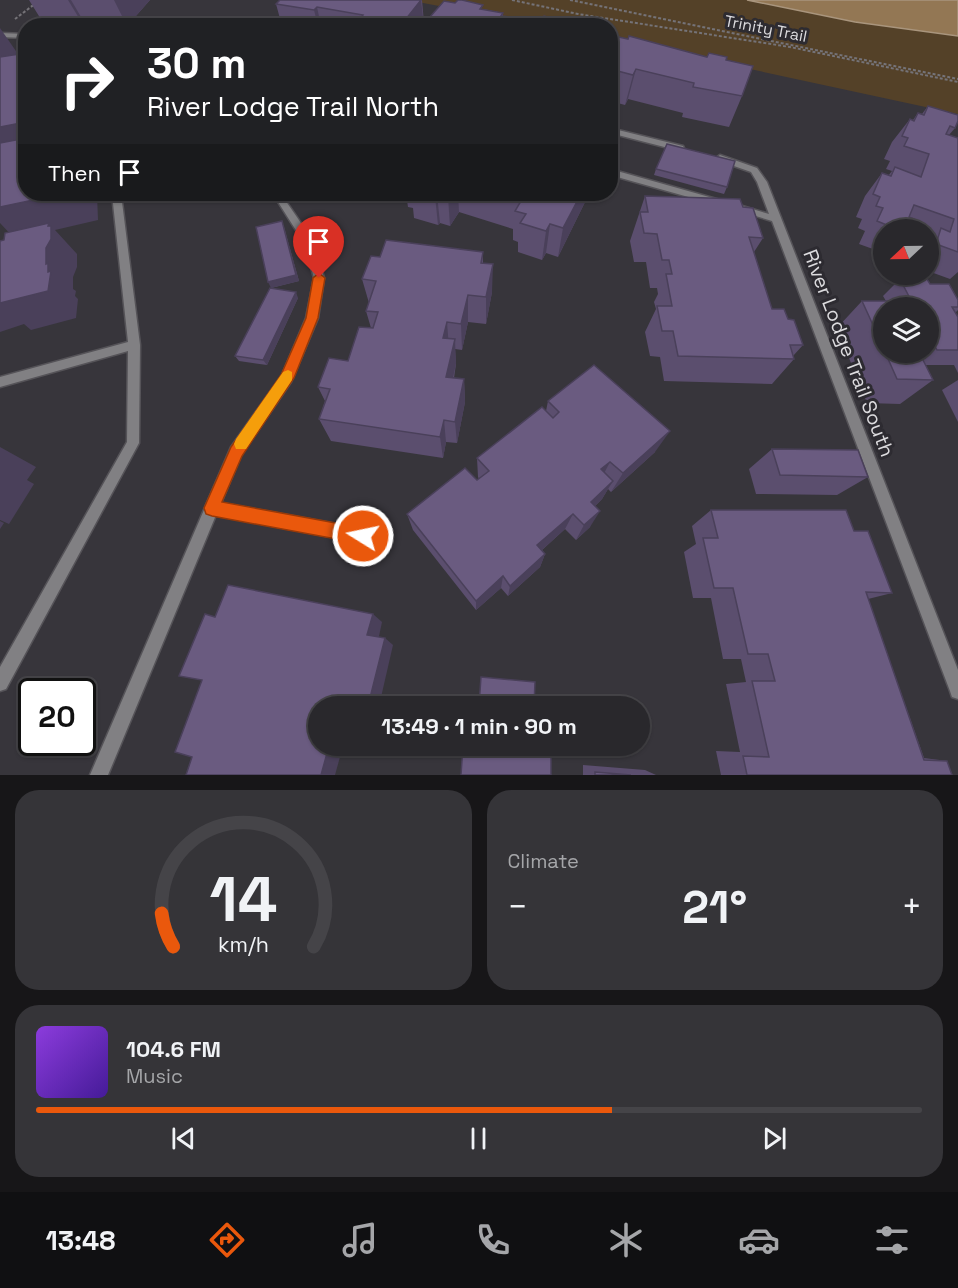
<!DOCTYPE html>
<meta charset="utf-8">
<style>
:root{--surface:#29282c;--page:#353438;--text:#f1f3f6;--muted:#a5a6a9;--line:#454448;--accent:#ea580c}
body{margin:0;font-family:"Space Grotesk",sans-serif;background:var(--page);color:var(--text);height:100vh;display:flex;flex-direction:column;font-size:22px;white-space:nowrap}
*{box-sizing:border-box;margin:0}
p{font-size:20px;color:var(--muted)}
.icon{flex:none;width:33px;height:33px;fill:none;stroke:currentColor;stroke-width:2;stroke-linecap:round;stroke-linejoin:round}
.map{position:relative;height:775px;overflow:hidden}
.drawer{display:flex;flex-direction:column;gap:15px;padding:15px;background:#171618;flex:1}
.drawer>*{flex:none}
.banner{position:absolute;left:18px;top:18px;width:600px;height:183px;border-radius:24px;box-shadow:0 2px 4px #0004,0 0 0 2px var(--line);background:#202124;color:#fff;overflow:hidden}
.needle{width:39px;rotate:248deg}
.controls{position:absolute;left:873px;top:219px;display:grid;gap:12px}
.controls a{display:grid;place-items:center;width:66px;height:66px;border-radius:50%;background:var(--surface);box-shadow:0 2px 4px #0004,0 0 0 2px var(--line);font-size:30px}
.speed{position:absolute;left:18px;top:678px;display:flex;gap:12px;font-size:30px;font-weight:700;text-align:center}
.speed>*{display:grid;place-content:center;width:78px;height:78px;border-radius:50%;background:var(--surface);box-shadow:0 2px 4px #0004,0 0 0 2px var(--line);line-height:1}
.speed .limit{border:3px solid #111;border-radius:9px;background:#fff;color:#111}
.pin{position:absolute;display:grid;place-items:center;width:51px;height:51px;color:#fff;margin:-62px -26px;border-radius:50% 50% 50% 0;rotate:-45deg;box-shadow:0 0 6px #0007}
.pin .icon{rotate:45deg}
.me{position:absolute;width:66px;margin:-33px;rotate:280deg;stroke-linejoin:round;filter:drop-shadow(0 0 4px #0008)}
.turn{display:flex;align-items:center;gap:21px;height:126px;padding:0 30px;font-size:27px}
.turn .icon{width:78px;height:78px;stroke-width:2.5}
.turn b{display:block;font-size:42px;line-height:51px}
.then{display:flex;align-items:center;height:57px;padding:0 30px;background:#0003;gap:12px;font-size:22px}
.big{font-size:45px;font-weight:700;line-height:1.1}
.drawer .card{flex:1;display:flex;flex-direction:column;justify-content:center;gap:9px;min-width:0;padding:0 21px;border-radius:24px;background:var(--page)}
.drawer .dial{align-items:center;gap:0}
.dial svg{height:156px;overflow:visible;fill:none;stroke:var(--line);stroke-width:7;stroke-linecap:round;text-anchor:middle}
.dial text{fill:var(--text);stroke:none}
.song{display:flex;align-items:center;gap:18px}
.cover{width:72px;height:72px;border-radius:9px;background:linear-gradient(135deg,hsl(270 70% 55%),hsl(260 70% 35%))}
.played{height:6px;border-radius:3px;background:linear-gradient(90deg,var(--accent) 65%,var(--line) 65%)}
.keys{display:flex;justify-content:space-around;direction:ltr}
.heat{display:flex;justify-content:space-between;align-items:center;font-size:33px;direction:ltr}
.drawer .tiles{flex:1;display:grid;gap:15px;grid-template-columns:1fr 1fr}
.card:last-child{grid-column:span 2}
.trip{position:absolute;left:308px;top:696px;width:342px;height:60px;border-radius:30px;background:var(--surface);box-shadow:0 2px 4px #0004,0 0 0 2px var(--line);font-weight:700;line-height:60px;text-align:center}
.menu{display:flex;height:96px;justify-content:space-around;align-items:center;background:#101012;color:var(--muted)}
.menu .icon{width:42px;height:42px}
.menu .current{color:var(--accent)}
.menu b{font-size:27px;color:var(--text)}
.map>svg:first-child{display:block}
</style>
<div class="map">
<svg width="958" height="775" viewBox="0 0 958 775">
<rect width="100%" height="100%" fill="#37353b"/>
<polygon fill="#544128" points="407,0 747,0 855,22 958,36 958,114 611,39 610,26 541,25"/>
<polygon fill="#937754" stroke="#a9957d" stroke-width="1.5" points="747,0 958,0 958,36 855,22"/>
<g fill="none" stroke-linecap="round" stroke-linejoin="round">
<g stroke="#555358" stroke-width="3">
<g id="lane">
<polygon points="0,33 26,34 26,38 0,37"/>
<polygon points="610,128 683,146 684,148 680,151 610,133"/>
<polygon points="720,155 757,168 767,182 958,670 958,699 952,697 950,691 772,221 736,210 734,208 739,205 769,214 757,182 751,172 717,160 716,158"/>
<polygon points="610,169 720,200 722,202 717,205 610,175"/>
<polygon points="112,194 121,194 140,345 139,443 6,689 0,691 0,667 127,442 128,351 0,387 0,377 128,342"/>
<polygon points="273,194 281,194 314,242 324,278 318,318 291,382 241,455 221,503 363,529 368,531 370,536 368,541 363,543 216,515 108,775 90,775 231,447 282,375 306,318 314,278 304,243"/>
</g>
</g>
<g stroke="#757378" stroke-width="2" stroke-dasharray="3 2" stroke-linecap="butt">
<polyline points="512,0 578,14 790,47 958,82"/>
<polyline points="570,0 958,79"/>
<polyline points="15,19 40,0"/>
</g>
<use href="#lane" fill="#818083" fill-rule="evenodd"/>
</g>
<g fill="#5b4e6e" fill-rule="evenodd">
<polygon points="29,0 150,0 127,26 85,23 84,22 82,23 42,21"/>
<polygon points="280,0 422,0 424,23 483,9 503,13 503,17 580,25 282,26 276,4"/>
<polygon points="610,35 707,57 726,60 742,96 729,127 682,117 683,113 628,99 625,105 610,101"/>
<polygon points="928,106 955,128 949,135 958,138 958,272 950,279 928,271 928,242 929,241 928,240 928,230 884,230 884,253 859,244 865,231 858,228 862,219 856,217 865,196 882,173 888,176 892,171 886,169 890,161 884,159 892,142 910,119 913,120 918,113 922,114"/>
<polygon points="656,169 727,187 724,194 654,175"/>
<polygon points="406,194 588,194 587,198 558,257 546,253 542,260 518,252 518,242 513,240 513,229 459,212 450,226 440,223 438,225 414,218 413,208 408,207"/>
<polygon points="645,196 743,207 763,238 754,252 772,309 788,319 803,345 793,356 794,359 772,384 664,381 660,357 650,356 645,332 656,309 654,302 658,294 657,288 650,288 646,262 634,262 630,241"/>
<polygon points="284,227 299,281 271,288 298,298 267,365 239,361 235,356 271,288"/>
<polygon points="483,252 483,263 492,292 486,324 468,322 462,350 455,349 456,364 454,378 464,379 465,402 457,443 446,442 443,458 331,441 319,419 325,401 318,387 348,361 371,328 366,311 369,303 362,279 380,257"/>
<path d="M 900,279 L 930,284 L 958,300 L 958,310 L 955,313 L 958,317 L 958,373 L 954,365 L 925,365 L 933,380 L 900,404 L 867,403 L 837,328 L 862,301 L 886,301 L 883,296 ZM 884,308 L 928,308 L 928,352 L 884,352 Z"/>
<polygon points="958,380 958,422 942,390"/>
<polygon points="548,401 655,452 611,492 608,489 602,499 595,506 590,527 576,540 565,529 542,550 545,554 540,567 508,596 501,588 476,610 413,530 407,514 479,479 478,477 477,458 546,411"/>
<polygon points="772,449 868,477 837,495 756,494 749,469"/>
<polygon points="711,510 854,531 892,593 868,599 924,758 947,761 952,775 721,775 716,751 740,752 726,684 746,682 741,659 723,659 711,598 693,598 684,552 696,544 692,526"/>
<polygon points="583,765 645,770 656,775 583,775"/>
</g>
<g fill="#4a405a">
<polygon points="68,0 71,0 84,22 82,23"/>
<polygon points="114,0 150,0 127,26"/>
<polygon points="421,0 424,26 402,26 402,24"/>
<polygon points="317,7 321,26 318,26 314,10"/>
<polygon points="0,28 18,54 0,76"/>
<polygon points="636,69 628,99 625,105 633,75"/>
<polygon points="26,122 26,157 0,163 0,127"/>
<polygon points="62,194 97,194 98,220 55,230 77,254 77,267 73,277 73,289 76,291 75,296 78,299 76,318 31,330 24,324 0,332 0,295 16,240 0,223 0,207"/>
<polygon points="437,194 440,223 438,225 435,196"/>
<polygon points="450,194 458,194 459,212 450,226 448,197"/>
<polygon points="581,194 588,194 587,198 558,257 563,228"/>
<polygon points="282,221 299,281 271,288 268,282"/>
<polygon points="550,224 546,253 542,260 546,231"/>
<polygon points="493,264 492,292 486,324 486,297"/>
<polygon points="296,292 298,298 267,365 263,360"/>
<polygon points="468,295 468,322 462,350 461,324"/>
<polygon points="447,322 449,348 443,338"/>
<polygon points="455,339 456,364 448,400 446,377"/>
<polygon points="464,379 465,402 457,443 455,422"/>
<polygon points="444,420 446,442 443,458 440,437"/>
<polygon points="670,431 655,452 611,492 623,473"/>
<polygon points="0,447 36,467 27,480 34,484 9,524 0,520"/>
<polygon points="610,462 600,481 601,469"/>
<polygon points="613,481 602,499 582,518 591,502"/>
<polygon points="600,511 590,527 576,540 584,525"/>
<polygon points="573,514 565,529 532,559 537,545"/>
<polygon points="0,521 4,523 0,529"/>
<polygon points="545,554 540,567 508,596 510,586"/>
<polygon points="503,576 501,588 476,610 476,601"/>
<polygon points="373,614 382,622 378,641 367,635"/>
<polygon points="385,638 393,645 379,706 368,706"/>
<polygon points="329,746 343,746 335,775 321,775"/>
</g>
<g fill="#6a5b80" stroke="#4a405a" stroke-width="1.5">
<polygon points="280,0 421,0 402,24 360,19 363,15 317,7 314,10 276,4"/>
<polygon points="458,0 462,0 483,5 480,9 503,13 501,16 541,20 544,16 580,25 422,26 444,1 455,3"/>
<polygon points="610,35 628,39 629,36 707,57 709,53 727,57 726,60 753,66 742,96 693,87 694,83 636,69 633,75 610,69"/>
<polygon points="26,53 26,122 0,127 0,57"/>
<polygon points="928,106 958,115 958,121 955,128 950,126 946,134 958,138 958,252 936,244 941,228 950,232 954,219 914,205 909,217 916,220 913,230 899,230 877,221 883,208 876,206 880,197 873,194 882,173 891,176 895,167 921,177 929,154 904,146 908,138 902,136 910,119 914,121 918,113 924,115"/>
<polygon points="26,138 26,194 62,194 0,207 0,143"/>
<polygon points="667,144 735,161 727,187 656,169"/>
<polygon points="427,194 437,194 435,196"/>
<polygon points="438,194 450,194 448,197"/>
<polygon points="494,194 581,194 563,228 550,224 546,231 520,223 526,214 515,211 521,201"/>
<polygon points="645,196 740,199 743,207 753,208 763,238 749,237 772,309 784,309 788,319 794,320 803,345 790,345 794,359 678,356 673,331 662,331 657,306 672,306 666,274 672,274 669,260 662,260 657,234 644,233 640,212 648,212"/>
<polygon points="282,221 296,275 268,282 256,227"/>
<polygon points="49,223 48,226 51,226 51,239 46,248 46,264 48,263 48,272 51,271 48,291 0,303 0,241 4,240 5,233"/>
<polygon points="386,240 483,252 481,263 493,264 486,297 468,295 461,324 447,322 443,338 455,339 446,377 464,379 455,422 444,420 440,437 319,419 330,389 318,387 329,358 348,361 359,327 373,328 378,312 366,311 376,281 362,279 371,256 380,257"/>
<polygon points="900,279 927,279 930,284 949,284 958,300 958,307 952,307 958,317 958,350 937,350 928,334 928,308 915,308"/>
<polygon points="270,288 296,292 263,360 235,356"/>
<polygon points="862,301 895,301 897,308 884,308 884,349"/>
<polygon points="885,352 919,352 933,380 897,379"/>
<polygon points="594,365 670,431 623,473 610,462 601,469 613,481 591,502 600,511 584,525 573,514 537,545 545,554 510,586 503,576 476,601 407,514 465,468 477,480 489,471 477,458 542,407 553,418 559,412 548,401"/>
<polygon points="772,449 858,450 868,477 780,475"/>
<polygon points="711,510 846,510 854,531 868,531 892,593 866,592 924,760 947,761 952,775 747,775 743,756 769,757 752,681 775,681 768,654 748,654 733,588 714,588 703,538 718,538"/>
<polygon points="228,585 373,614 367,635 385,638 368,706 318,706 318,746 329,746 321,775 186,775 192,757 175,752 202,680 179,676 205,614 215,617"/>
<polygon points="481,677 535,682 534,706 479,706"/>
<polygon points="463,746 551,746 551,775 461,775"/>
<polygon points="595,772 631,775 595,775"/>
</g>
<polygon fill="#ea580c" stroke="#983908" stroke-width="1.5" points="319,273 325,278 318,318 294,378 242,456 222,502 363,528 369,530 371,536 369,541 363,544 212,516 206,514 204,508 231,447 281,375 306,318 313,278"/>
<polygon fill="#f59e0b" points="288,370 292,372 292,380 246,449 236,449 234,444 236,439 283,372"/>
<g text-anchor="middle" stroke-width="6" stroke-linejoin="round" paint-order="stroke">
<g font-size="16" fill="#dcdbde" stroke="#2d2b31">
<text transform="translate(766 28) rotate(11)" y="6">Trinity Trail</text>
</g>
<g font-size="20" fill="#dcdbde" stroke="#2d2b31">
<text transform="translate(849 353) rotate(69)" y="7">River Lodge Trail South</text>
</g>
</g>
</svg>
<div class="controls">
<a><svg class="needle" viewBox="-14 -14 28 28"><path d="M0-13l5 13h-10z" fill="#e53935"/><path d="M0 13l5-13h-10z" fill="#a5a6a9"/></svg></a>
<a><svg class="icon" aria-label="layers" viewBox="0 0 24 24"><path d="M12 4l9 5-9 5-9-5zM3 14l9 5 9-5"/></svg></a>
</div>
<div class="speed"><div class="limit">20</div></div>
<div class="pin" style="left:319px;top:278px;background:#d93025"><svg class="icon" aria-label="arrive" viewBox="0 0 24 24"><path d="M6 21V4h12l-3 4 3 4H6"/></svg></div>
<svg class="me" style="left:363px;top:536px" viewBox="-20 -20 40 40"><circle r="17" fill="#ea580c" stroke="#fff" stroke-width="3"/><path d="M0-11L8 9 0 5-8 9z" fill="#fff"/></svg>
<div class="trip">13:49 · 1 min · 90 m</div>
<div class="banner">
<div class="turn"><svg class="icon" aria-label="right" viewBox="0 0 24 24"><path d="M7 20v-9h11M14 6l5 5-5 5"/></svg><div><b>30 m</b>River Lodge Trail North</div></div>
<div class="then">Then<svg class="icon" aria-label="arrive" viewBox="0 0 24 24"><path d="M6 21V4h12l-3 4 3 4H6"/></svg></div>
</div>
</div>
<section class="drawer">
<div class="tiles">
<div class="card dial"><svg viewBox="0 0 100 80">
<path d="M14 69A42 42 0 1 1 86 69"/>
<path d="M14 69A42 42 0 0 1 8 52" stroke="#ea580c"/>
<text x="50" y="56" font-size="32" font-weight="700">14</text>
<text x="50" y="72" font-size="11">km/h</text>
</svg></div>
<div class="card"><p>Climate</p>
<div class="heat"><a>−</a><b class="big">21°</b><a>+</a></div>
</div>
<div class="card">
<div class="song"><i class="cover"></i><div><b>104.6 FM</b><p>Music</p></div></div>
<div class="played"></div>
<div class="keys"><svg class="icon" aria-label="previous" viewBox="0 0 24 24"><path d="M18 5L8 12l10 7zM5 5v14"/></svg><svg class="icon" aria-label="pause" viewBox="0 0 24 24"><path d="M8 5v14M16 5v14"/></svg><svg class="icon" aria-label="next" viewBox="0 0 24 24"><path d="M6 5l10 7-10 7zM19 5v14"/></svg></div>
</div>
</div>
</section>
<nav class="menu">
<b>13:48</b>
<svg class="icon current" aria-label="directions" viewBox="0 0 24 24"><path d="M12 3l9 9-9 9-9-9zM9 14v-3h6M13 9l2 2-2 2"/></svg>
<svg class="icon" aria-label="music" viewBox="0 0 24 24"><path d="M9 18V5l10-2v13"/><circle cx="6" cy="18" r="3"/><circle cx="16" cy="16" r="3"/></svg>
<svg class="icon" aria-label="phone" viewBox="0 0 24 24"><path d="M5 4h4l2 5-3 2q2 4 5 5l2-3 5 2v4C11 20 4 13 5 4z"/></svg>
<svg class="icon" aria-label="climate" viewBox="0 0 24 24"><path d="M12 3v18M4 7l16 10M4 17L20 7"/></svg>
<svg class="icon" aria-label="car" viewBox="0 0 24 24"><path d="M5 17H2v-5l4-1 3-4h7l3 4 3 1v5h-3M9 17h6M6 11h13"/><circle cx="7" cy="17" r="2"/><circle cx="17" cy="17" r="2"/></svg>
<svg class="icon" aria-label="filters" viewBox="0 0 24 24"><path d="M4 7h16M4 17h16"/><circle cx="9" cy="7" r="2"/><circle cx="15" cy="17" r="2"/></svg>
</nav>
